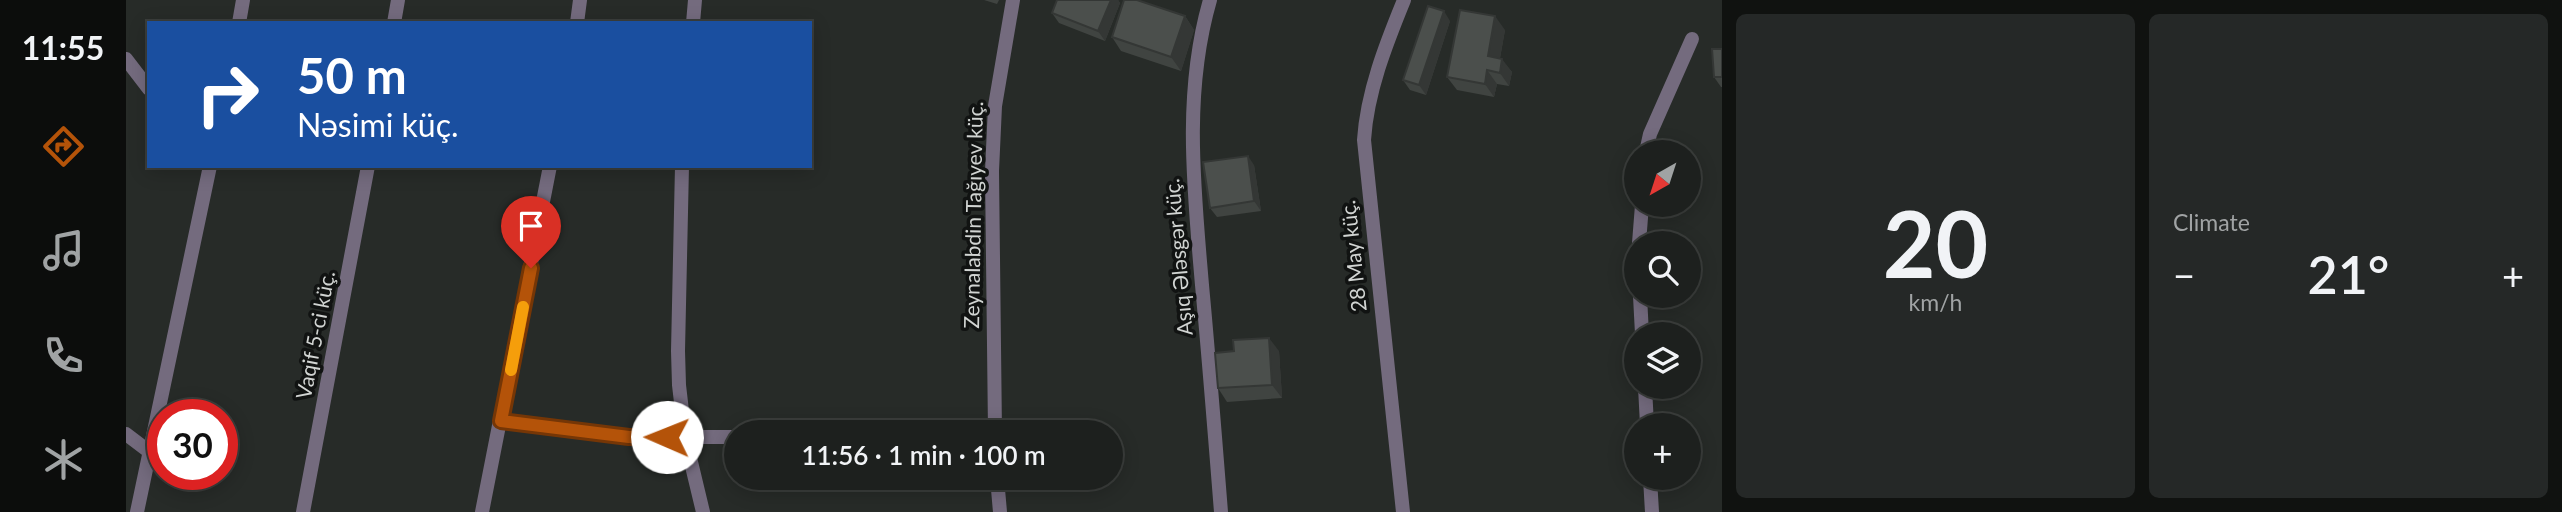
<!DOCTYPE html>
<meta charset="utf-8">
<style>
:root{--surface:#1d201e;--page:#252827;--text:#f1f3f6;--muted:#a0a3a4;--line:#3b3e3c;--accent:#b45309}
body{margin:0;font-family:Lato,sans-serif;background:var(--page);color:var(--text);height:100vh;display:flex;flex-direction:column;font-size:26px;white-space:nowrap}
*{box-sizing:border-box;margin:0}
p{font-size:23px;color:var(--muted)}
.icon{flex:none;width:38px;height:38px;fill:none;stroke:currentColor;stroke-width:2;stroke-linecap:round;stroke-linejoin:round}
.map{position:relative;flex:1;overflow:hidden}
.details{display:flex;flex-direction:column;gap:14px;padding:14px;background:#101210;width:840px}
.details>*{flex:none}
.hud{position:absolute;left:21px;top:21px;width:665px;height:147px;border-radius:0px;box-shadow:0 4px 18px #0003,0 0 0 2px var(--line);background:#1a4fa0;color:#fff;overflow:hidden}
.needle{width:46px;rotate:219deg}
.tools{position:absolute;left:1498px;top:140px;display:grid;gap:14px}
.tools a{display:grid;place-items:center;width:77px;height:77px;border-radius:50%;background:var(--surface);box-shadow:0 4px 18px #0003,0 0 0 2px var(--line);font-size:35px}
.speed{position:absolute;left:21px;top:399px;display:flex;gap:14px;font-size:35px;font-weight:700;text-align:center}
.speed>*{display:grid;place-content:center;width:91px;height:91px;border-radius:50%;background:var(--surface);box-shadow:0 4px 18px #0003,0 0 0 2px var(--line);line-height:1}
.speed .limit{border:10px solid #d22;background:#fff;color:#111}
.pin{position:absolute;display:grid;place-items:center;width:60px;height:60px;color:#fff;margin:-72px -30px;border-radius:50% 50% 50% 0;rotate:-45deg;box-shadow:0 0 7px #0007}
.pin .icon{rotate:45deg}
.me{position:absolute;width:77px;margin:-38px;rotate:271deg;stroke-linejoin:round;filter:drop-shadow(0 0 5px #0008)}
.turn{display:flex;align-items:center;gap:24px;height:147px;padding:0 35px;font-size:32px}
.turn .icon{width:91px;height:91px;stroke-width:2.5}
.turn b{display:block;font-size:49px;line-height:60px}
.big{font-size:52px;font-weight:600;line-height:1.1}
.details .widget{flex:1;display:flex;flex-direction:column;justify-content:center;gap:10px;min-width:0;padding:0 24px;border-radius:10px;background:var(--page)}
.details .dial{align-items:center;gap:0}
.dial b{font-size:91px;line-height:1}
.heat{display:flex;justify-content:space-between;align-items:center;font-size:38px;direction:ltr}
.details .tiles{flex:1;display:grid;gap:14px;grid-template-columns:repeat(2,1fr)}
.trip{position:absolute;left:598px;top:420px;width:399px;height:70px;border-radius:35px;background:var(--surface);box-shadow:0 4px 18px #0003,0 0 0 2px var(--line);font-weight:600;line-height:70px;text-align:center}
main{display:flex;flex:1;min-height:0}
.menu{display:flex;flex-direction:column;width:126px;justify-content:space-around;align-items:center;background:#0c0d0c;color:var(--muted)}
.menu .icon{width:49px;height:49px}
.menu .active{color:var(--accent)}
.menu b{font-size:32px;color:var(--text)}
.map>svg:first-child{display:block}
</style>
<main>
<nav class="menu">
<b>11:55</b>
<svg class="icon active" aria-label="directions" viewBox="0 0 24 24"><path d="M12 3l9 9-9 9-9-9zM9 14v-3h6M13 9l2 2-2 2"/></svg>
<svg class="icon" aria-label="music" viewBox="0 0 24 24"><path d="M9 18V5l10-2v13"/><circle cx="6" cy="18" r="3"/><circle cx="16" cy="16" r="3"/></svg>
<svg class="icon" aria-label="phone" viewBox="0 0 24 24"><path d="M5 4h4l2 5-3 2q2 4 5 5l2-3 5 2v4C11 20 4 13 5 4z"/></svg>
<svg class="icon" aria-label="climate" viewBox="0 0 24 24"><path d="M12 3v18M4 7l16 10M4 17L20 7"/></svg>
</nav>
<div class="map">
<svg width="1596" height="512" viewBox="0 0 1596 512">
<rect width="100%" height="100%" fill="#272b28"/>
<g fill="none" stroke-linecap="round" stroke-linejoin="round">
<g stroke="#746b7e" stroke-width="14">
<path d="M 1084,0 C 1057,93 1068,189 1076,285 C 1083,360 1089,436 1095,512"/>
<polyline points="113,23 117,0"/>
<polyline points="268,23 272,0"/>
<polyline points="451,23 454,0"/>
<polyline points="567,23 569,0"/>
<polyline points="0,59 23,89"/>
<polyline points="1520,152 1524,134 1566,39"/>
<polyline points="556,166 552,351 553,385 559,437 577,512"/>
<polyline points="1513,243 1516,205"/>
<polyline points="1514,296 1516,334"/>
<polyline points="1519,387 1521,425"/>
<polyline points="375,421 503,437 611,437"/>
<polyline points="869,432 866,171 869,106 887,0"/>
<polyline points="0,434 25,453"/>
<polyline points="871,478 874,512"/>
<polyline points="1524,478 1526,512"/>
<polyline points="11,512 84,166"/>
<polyline points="177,512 242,166"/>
<polyline points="356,512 424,166"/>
<path d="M 1277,512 L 1238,140 C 1241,92 1260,44 1278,0"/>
</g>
</g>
<g fill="#404441">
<polygon points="858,0 873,0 871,4"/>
<polygon points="931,0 992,0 994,3 979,41 933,23 926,13"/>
<polygon points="1059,16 1068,30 1055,71 995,51 986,37"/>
<polygon points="1324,21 1300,95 1284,90 1277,80"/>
<polygon points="1379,30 1374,58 1386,72 1383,86 1371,84 1368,97 1331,90 1321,77"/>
<polygon points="1596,49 1596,87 1595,87 1588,77"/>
<polygon points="1128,165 1135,211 1091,217 1084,208"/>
<polygon points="1153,351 1156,398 1101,402 1092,388"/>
</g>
<g fill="#343735">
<polygon points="985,0 992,0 994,3 979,41 972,31"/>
<polygon points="1318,11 1324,21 1300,95 1293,85"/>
<polygon points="1059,16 1068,30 1055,71 1045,57"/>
<polygon points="1369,16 1379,30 1372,69 1362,56"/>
<polygon points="1376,59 1386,72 1383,86 1374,73"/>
<polygon points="1361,70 1371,84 1368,97 1359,84"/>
<polygon points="1122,156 1128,165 1135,211 1128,201"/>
<polygon points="1143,338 1153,351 1156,398 1146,385"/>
</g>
<g fill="#4b4f4c" stroke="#343735" stroke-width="2">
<polygon points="931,0 985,0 972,31 926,13"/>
<polygon points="998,0 1011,0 1059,16 1045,57 986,37"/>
<polygon points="1302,6 1318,11 1293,85 1277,80"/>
<polygon points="1334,10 1369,16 1362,56 1376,59 1374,73 1361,70 1359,84 1321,77"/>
<polygon points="1586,49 1596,49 1596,77 1588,77"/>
<polygon points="1122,156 1128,201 1084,208 1077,162"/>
<polygon points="1143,338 1146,385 1092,388 1089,353 1108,351 1107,340"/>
</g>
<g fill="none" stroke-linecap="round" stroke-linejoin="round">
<g stroke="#753606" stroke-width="18">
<polyline id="route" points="405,268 375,421 503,437 541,437"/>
</g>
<use href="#route" stroke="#b45309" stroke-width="12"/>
<polyline stroke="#f59e0b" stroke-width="12" points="385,370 397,307"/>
</g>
<g text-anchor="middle" stroke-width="7" stroke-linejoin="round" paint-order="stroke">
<g font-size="21" fill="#d1d4d2" stroke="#111312">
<text transform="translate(848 215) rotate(-89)" y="7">Zeynalabdin Tağıyev küç.</text>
<text transform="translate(1228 256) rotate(-96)" y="7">28 May küç.</text>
<text transform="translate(1053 257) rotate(-95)" y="7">Aşıq Ələsgər küç.</text>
<text transform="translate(190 335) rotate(-79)" y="7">Vaqif 5-ci küç.</text>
</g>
</g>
</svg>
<div class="tools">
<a><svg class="needle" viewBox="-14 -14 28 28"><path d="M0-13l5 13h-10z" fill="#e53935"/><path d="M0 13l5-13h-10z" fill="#a0a3a4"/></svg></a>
<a><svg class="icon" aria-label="search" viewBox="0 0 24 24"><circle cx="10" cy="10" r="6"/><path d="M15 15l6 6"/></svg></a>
<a><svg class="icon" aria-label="layers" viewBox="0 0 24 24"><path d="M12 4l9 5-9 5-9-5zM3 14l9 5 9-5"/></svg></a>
<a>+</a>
</div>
<div class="speed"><div class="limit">30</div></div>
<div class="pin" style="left:405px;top:268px;background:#d93025"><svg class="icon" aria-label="arrive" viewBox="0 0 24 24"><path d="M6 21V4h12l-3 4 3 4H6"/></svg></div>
<svg class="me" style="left:541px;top:437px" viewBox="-20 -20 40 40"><circle r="19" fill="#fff"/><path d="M0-13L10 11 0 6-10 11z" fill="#b45309"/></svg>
<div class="trip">11:56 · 1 min · 100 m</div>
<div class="hud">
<div class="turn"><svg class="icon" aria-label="right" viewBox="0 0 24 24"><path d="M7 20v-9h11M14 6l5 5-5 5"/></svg><div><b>50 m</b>Nəsimi küç.</div></div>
</div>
</div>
<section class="details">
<div class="tiles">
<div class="widget dial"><b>20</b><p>km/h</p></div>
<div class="widget"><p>Climate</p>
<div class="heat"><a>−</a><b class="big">21°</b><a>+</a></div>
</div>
</div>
</section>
</main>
